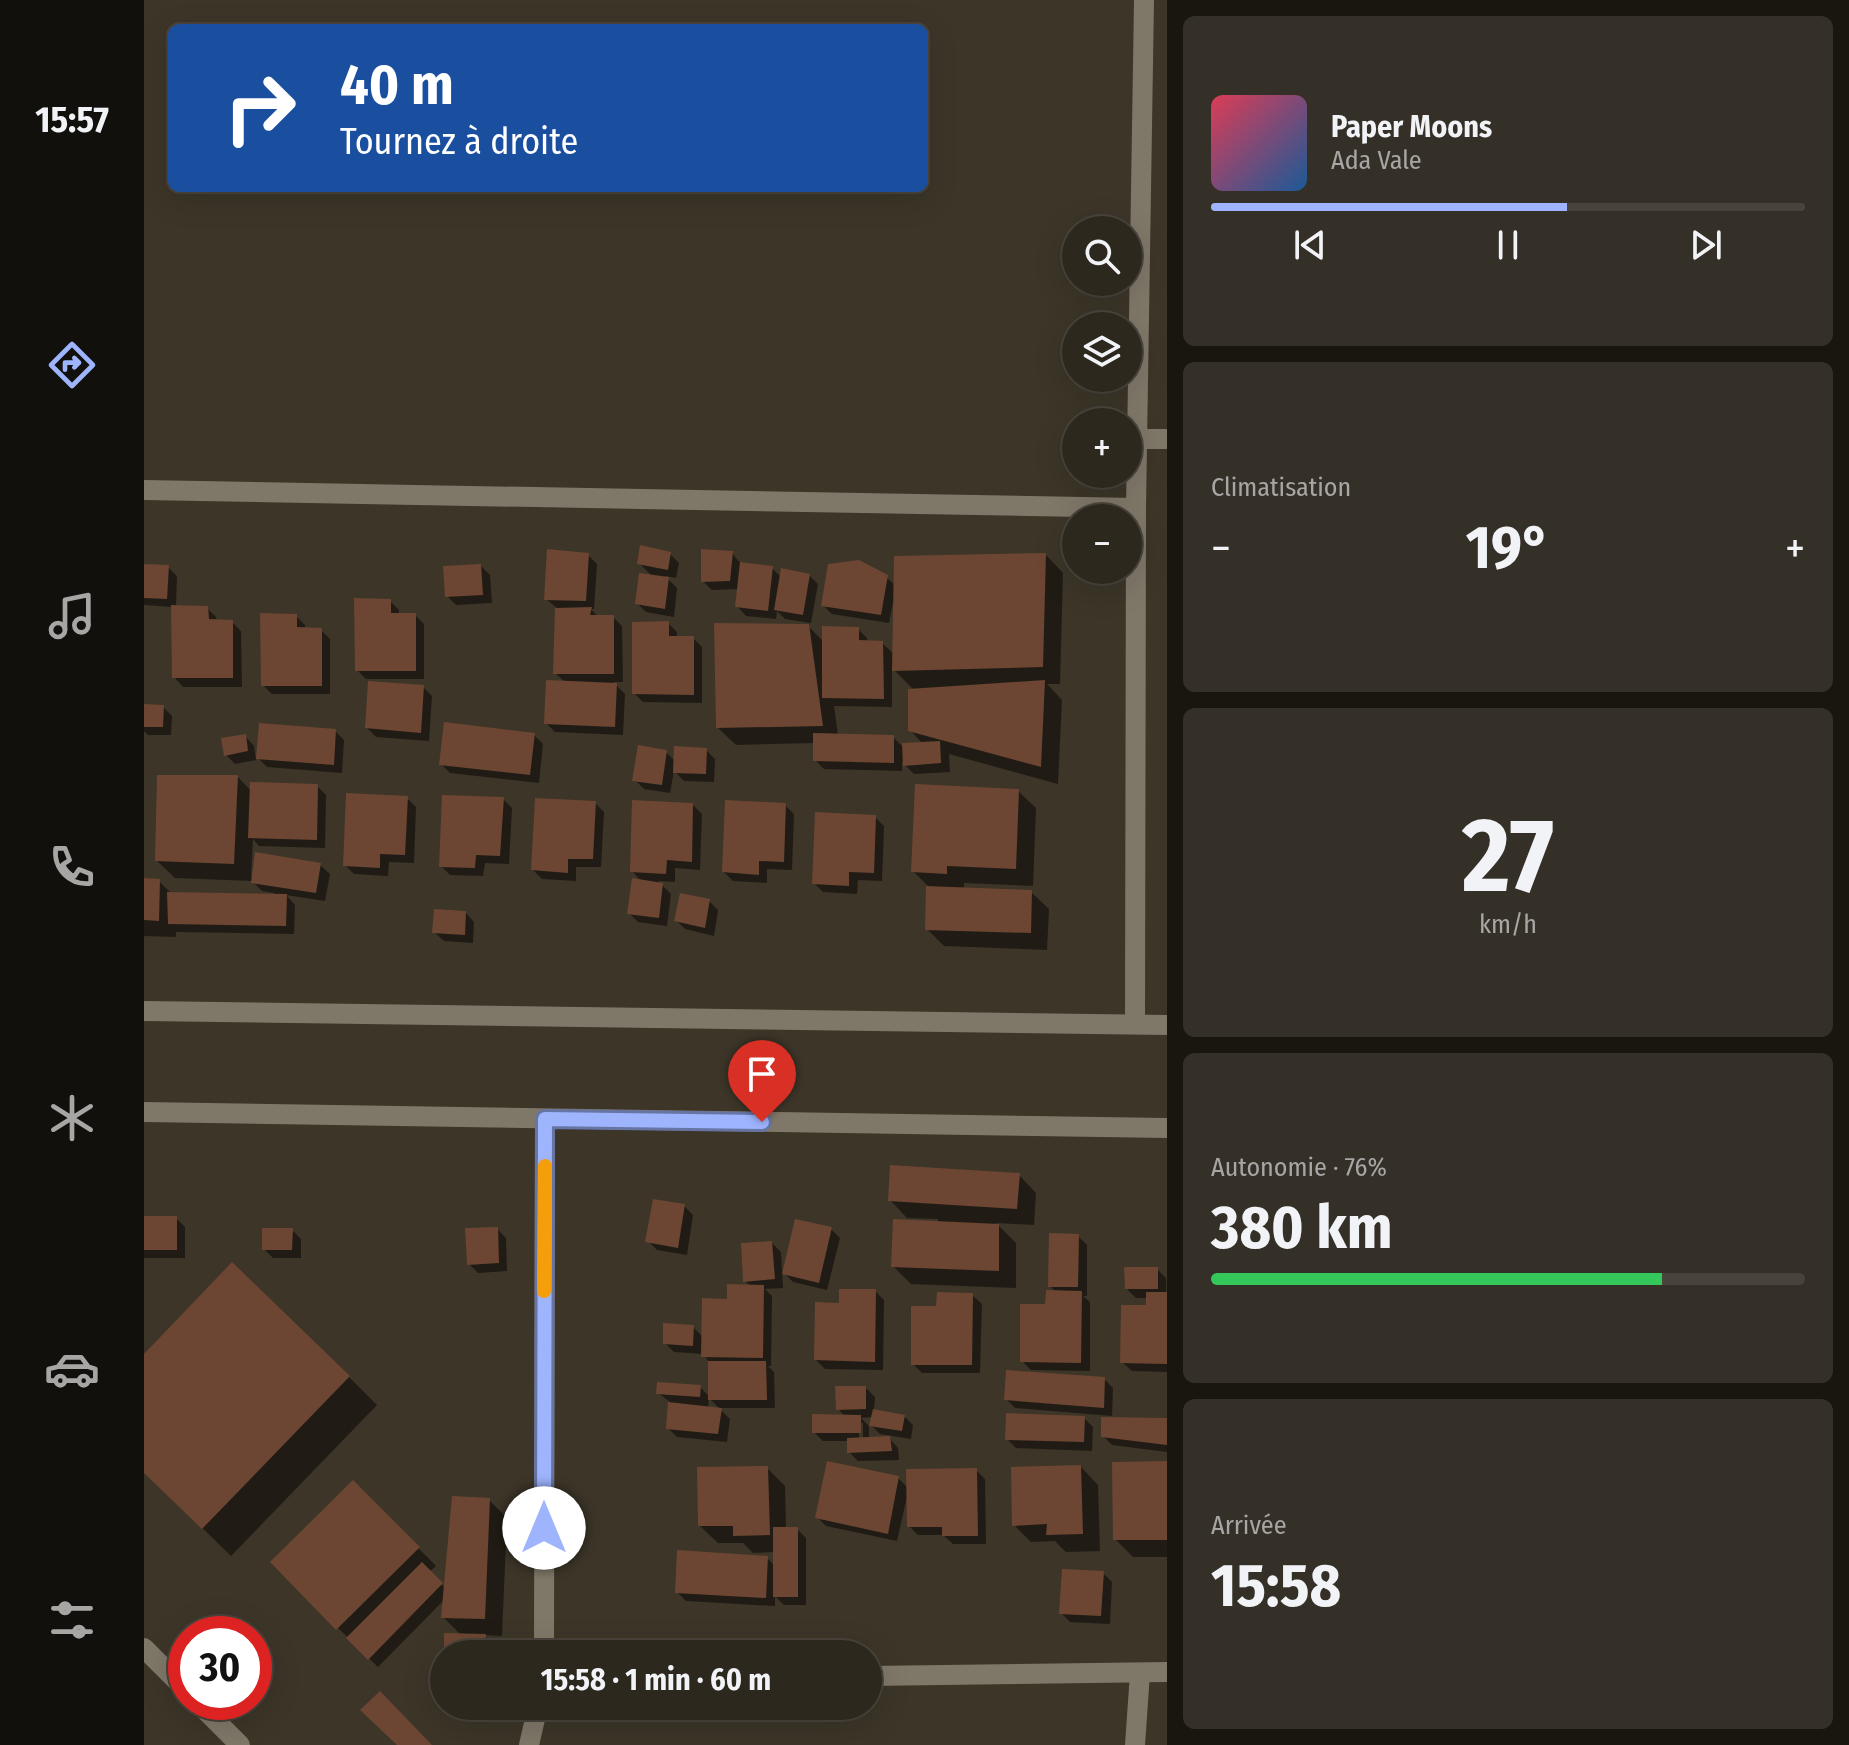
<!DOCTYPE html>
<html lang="fr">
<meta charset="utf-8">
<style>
:root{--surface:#2d281e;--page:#353027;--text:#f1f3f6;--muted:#a7a6a4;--line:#48443c;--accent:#9eb4fd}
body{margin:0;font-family:"Fira Sans Condensed",sans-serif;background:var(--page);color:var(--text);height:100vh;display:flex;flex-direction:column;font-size:30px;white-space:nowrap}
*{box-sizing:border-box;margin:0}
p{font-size:26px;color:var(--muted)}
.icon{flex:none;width:44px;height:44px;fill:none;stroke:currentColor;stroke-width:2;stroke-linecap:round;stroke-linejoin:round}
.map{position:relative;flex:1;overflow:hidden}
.side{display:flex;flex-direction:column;gap:16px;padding:16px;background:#191610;width:682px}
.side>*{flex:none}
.hud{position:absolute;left:24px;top:24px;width:760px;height:168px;border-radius:12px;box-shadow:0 8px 32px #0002,0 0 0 2px var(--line);background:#1a4fa0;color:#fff;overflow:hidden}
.fabs{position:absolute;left:918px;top:216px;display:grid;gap:16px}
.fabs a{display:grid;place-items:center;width:80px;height:80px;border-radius:50%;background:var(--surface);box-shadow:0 8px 32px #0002,0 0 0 2px var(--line);font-size:40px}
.speed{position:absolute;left:24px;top:1616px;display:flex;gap:16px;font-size:40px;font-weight:700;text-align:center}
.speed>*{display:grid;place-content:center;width:104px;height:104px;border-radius:50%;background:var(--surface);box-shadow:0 8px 32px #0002,0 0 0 2px var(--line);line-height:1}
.speed .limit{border:12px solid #d22;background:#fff;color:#111}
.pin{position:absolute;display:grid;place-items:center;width:68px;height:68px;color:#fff;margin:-82px -34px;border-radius:50% 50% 50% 0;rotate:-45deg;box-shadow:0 0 8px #0007}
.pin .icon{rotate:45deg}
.me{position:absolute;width:88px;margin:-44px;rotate:0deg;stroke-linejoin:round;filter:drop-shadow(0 0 6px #0008)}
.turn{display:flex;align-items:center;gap:28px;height:168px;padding:0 40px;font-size:36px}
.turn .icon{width:104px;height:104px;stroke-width:2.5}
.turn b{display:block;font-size:56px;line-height:68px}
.big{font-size:60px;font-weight:700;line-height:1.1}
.side .widget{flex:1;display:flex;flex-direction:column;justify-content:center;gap:12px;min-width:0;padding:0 28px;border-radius:12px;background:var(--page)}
.side .dial{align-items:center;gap:0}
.dial b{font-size:104px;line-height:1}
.song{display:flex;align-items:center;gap:24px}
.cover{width:96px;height:96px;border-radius:12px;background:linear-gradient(135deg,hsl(350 70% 55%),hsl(210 70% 35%))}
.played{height:8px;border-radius:4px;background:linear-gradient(90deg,var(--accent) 60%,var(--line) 60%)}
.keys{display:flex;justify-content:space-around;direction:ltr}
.heat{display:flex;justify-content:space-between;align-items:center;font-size:44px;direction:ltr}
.charge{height:12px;border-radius:6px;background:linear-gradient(90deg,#34c759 76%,var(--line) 0)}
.trip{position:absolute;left:286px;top:1640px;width:452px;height:80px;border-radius:40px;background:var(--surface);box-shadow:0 8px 32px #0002,0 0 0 2px var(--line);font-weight:700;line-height:80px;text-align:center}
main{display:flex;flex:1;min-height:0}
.tabs{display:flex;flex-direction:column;width:144px;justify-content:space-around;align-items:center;background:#12100c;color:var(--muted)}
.tabs .icon{width:56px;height:56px}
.tabs .selected{color:var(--accent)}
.tabs b{font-size:36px;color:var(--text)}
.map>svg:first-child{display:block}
</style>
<main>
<nav class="tabs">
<b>15:57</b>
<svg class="icon selected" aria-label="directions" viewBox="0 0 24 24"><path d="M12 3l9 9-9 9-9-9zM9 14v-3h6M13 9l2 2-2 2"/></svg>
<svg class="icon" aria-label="music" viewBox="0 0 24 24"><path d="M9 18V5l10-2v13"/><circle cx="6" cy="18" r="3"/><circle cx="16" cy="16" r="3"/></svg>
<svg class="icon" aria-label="phone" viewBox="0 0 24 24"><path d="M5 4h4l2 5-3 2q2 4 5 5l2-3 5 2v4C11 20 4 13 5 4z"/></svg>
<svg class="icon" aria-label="climate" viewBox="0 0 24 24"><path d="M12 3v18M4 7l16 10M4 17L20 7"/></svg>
<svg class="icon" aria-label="car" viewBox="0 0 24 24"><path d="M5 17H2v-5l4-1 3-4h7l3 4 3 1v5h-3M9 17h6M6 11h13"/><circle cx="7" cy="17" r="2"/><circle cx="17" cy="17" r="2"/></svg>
<svg class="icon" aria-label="filters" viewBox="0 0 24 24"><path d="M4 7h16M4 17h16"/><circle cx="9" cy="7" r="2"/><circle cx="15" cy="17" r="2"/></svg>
</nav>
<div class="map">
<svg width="1023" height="1745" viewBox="0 0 1023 1745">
<rect width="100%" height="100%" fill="#3c3528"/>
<g fill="#0007" fill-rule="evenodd">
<polygon points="588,553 597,564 628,568 638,578 665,575 674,584 667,623 641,619 633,611 632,619 602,616 593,606 595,589 568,590 559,581"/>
<polygon points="526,554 535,563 532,578 521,576 533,588 530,617 502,612 493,603 509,577 495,563"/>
<polygon points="444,555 453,564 450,609 447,609 454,617 469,617 478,626 479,682 469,682 481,694 479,735 411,732 402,723 421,682 411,673 413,608 402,599"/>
<path d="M 902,555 L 919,573 L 916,684 L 903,684 L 918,700 L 914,784 L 805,754 L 806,772 L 770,774 L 758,762 L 758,771 L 680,769 L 671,760 L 671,743 L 592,745 L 574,728 L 664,626 L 680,642 L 714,629 L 723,638 L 723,642 L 738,643 L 750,654 L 751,603 L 749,603 L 745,623 L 688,614 L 679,605 L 742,577 L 752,586 ZM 748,668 L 770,690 L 766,730 L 779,744 L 760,748 L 749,737 L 694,735 L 690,706 L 748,707 Z"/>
<polygon points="0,566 24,567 33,576 32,607 63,608 72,617 73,622 88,622 97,631 98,687 39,687 30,677 29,607 0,605"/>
<polygon points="337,566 346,575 348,603 312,605 303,596"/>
<polygon points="246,601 255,610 255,615 271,615 280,624 280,679 222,679 213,670"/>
<polygon points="152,616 161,625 161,629 177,630 186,639 186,694 128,694 119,685"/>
<polygon points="524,623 533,632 533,638 549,638 558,647 558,703 499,702 490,693"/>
<polygon points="279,687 288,696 285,741 232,737 223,728"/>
<polygon points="0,706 19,707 28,716 27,735 4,735 0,731"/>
<polygon points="191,731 200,740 198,773 123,767 114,758"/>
<polygon points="390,735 399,744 395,783 306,773 297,764"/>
<polygon points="101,736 110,746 112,760 91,764 82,755"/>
<polygon points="562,750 571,759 570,782 540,781 530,771 526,793 500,789 491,780 522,752 531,761"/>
<polygon points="94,777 107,791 173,786 182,795 181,848 115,846 109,839 107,877 176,865 186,874 181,901 142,895 151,905 150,934 32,932 32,937 0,936 0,880 15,881 28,894 130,896 130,893 118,891 108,881 31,878 13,861"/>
<polygon points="874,791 892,808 889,886 820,883 820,890 887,892 905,909 903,950 800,946 783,929 784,886 769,871"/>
<polygon points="263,798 272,807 270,863 245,862 244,876 210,874 201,865"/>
<polygon points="359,799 368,808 365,864 341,863 339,876 306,875 297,866"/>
<polygon points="451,803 460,812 457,867 432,867 432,881 398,879 389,870"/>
<polygon points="549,805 558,814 556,870 531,868 531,882 514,881 527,894 523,926 494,922 485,913 498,882 488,871"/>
<polygon points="641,805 650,814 648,870 623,869 623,883 589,881 580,872"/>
<polygon points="731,817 740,826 738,881 714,880 713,894 679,892 670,883"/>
<polygon points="565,901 574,910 570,936 541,929 532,920"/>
<polygon points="321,912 330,922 329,943 300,941 290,932"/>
<polygon points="875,1175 892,1193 890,1225 852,1223 872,1243 872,1288 767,1284 749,1266 794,1223 794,1219 763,1218 746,1200"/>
<polygon points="540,1206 549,1215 543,1255 513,1250 504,1241"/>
<polygon points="0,1218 32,1218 41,1227 41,1258 0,1258"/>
<polygon points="353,1229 362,1238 363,1271 334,1273 325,1264"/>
<polygon points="687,1229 696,1238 683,1290 649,1282 640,1273"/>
<polygon points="148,1230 157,1239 157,1258 129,1258 120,1249"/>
<polygon points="934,1236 943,1245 943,1296 939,1296 946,1302 946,1371 887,1370 878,1361 912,1292 906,1286"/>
<path d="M 628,1243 L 637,1252 L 639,1288 L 621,1289 L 628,1296 L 627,1366 L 624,1366 L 630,1372 L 631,1408 L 575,1408 L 586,1419 L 583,1442 L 533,1437 L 524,1428 L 526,1402 L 514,1393 L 556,1387 L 566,1397 L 566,1363 L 559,1354 L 530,1352 L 521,1343 L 549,1327 L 559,1337 L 585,1301 L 607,1287 L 601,1281 ZM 565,1398 L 577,1410 L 564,1408 Z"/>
<polygon points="1013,1269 1022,1278 1023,1372 988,1371 978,1362 1004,1308 1004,1298 992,1298 983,1289"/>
<polygon points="731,1291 740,1300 739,1370 681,1369 672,1360 697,1305"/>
<polygon points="828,1295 838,1304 836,1373 778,1373 769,1364 794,1308"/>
<polygon points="0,1357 205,1377 233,1405 87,1556 0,1471"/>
<polygon points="960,1379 969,1388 968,1416 871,1408 862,1399"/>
<path d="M 722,1388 L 731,1397 L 730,1411 L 760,1416 L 769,1425 L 767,1439 L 736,1434 L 727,1425 L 729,1417 L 717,1418 L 725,1426 L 725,1439 L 745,1438 L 754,1448 L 755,1460 L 714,1461 L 705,1452 L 705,1441 L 679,1441 L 670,1432 L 702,1417 L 694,1409 ZM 715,1423 L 719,1423 L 719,1443 L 715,1443 Z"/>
<polygon points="940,1418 949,1427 948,1451 872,1448 863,1439"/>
<polygon points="1023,1420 1023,1452 968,1445 959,1436"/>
<polygon points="1023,1463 1023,1557 989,1557 971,1539"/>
<polygon points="937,1467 954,1485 956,1551 922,1552 911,1541 887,1542 870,1525"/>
<polygon points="623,1468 641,1486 642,1529 653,1529 662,1538 662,1605 640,1605 631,1596 631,1606 542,1601 533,1592 623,1558 631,1566 631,1552 609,1553 599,1543 574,1543 556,1526"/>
<polygon points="832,1470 841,1479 842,1544 809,1544 799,1535 774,1535 765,1526 764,1492 753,1541 682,1526 673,1517 754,1478 764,1488"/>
<polygon points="209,1482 292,1566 285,1572 302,1589 345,1500 363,1518 358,1636 340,1635 350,1645 349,1654 302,1654 317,1635 299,1617 301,1599 234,1667 194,1628"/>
<polygon points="959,1573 968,1582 966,1624 926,1622 917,1613"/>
</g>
<g fill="#6c4632">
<polygon points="496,545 527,552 524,570 493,564"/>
<polygon points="403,549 445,553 442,601 400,600"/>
<polygon points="557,549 589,551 586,581 557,582"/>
<polygon points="902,553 899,667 748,671 750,556"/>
<polygon points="715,560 744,575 737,615 677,606 684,564"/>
<polygon points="596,562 629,566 624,611 591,607"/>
<polygon points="0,564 25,565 23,599 0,598"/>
<polygon points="337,564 339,595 301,597 299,566"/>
<polygon points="637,568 666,574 659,615 630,610"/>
<polygon points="495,573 525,577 521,609 491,604"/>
<polygon points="210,598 247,599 247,613 272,613 272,671 211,671"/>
<polygon points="27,605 64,606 65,619 89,620 89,678 28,678"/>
<polygon points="448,607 446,615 470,615 470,674 409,674 411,608"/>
<polygon points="116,613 153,614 153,627 178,628 178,686 117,686"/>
<polygon points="525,621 525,636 550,636 550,695 488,694 488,622"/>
<polygon points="570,623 665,624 679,726 572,728"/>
<polygon points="678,626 715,627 715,640 739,641 740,699 678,698"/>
<polygon points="402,680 473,683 471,727 400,724"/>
<polygon points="901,680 897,767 764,731 764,689"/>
<polygon points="224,681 280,685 277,733 221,728"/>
<polygon points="0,704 20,705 19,727 0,727"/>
<polygon points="300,722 391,733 386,775 295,765"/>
<polygon points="115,723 192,729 190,765 112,759"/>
<polygon points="669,733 750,735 750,763 669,761"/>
<polygon points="102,734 104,751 80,756 77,738"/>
<polygon points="796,741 797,763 759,766 758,743"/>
<polygon points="494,745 523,750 518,785 488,781"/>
<polygon points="530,746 563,748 562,774 529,773"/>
<polygon points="13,775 94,775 90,864 11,861"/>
<polygon points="106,782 174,784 173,840 104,838"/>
<polygon points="771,784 875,789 872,869 803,866 803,874 767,872"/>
<polygon points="202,793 264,796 261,855 236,854 236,868 199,866"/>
<polygon points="298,795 360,797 356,856 332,855 331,868 295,867"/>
<polygon points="391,798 452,801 449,859 424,859 424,873 387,870"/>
<polygon points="488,800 549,803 548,862 523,860 522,874 486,872"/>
<polygon points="581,800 642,803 640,862 615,861 615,875 578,872"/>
<polygon points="671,812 732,815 730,873 705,872 705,886 668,884"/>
<polygon points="111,852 177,863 172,893 107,883"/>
<polygon points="0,878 16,879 15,921 0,920"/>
<polygon points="488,878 519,883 515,918 483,914"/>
<polygon points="782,886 888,890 887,933 781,930"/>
<polygon points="23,892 143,894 142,926 24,924"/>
<polygon points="536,893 566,899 561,928 530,921"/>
<polygon points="290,909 322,911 321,935 288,933"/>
<polygon points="746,1165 876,1173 873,1209 744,1201"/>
<polygon points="509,1199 541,1204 534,1248 501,1242"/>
<rect x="0" y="1216" width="33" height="34"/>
<polygon points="651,1219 688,1227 675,1283 638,1274"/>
<polygon points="749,1219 855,1224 855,1271 747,1267"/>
<polygon points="354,1227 355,1263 323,1265 321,1228"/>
<polygon points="118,1228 149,1228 148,1250 118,1250"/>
<polygon points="905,1233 935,1234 934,1287 904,1287"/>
<polygon points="628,1241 631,1279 599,1282 597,1243"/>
<polygon points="88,1262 206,1376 58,1529 0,1473 0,1354"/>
<polygon points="980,1267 1014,1267 1014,1289 981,1289"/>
<polygon points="583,1284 620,1285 619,1358 557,1357 558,1298 583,1299"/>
<polygon points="695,1289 732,1289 731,1362 670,1360 671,1302 695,1303"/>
<polygon points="902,1290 938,1291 937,1363 876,1362 876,1304 901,1304"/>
<polygon points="793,1292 829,1293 828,1365 767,1365 767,1306 792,1306"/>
<polygon points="1002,1292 1023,1292 1023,1364 976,1363 977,1305 1002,1305"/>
<polygon points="519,1323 550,1325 549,1346 519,1344"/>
<polygon points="564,1361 622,1361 623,1400 564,1400"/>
<polygon points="862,1370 961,1377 960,1408 860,1400"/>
<polygon points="513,1382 557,1385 556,1397 512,1394"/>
<polygon points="691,1386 722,1386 722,1409 692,1410"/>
<polygon points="524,1402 578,1408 574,1434 522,1429"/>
<polygon points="729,1409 761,1415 758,1431 725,1426"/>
<polygon points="862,1413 941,1416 940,1442 861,1440"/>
<polygon points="668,1414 717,1415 717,1433 668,1433"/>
<polygon points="957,1417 1023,1418 1023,1445 957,1437"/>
<polygon points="746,1436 748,1451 703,1453 703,1438"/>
<polygon points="683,1461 755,1476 744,1534 671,1518"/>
<polygon points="1023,1461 1023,1540 969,1540 968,1462"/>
<polygon points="937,1465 939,1534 902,1535 903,1524 868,1526 867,1467"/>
<polygon points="624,1466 626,1535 589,1536 589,1526 554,1526 553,1467"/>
<polygon points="833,1468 834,1536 798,1536 798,1527 763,1527 762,1469"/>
<polygon points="209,1480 276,1547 192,1630 126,1562"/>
<polygon points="308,1496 346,1498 341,1619 297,1618"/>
<rect x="629" y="1527" width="25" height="70"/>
<polygon points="533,1550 624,1556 622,1598 531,1593"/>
<polygon points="278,1562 299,1583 224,1660 202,1638"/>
<polygon points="918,1569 960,1571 957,1616 915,1614"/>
<polygon points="300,1633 342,1634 341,1654 300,1654"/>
<polygon points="236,1691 288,1745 253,1745 216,1710"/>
</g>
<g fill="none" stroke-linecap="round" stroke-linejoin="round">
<g stroke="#7f7768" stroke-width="20">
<polyline points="995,439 1023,439"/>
<polyline points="0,490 992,508"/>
<polyline points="0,1011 1023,1025"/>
<polyline points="991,1024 992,508 1000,0"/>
<polyline points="0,1112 1023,1128"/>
<polyline points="0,1648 42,1690"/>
<polyline points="400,1654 401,1119"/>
<polyline points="724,1676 1023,1672"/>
<polyline points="53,1702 96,1745"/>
<polyline points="385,1745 394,1706"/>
<polyline points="991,1745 996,1673"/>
</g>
</g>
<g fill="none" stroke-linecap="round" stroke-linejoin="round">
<g stroke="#6775a4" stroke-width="20">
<polyline id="route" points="400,1528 401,1119 618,1122"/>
</g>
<use href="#route" stroke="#9eb4fd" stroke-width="14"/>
<polyline stroke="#f59e0b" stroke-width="14" points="400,1291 401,1166"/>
</g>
</svg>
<div class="fabs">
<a><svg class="icon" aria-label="search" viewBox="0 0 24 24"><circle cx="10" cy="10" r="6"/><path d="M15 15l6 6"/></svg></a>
<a><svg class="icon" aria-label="layers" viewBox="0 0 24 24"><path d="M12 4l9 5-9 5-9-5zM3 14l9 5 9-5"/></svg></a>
<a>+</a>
<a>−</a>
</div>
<div class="speed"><div class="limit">30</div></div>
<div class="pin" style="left:618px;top:1122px;background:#d93025"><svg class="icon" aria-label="arrive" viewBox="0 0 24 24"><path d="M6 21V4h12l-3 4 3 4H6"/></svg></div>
<svg class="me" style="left:400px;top:1528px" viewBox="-20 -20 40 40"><circle r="19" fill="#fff"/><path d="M0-13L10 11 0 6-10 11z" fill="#9eb4fd"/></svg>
<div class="trip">15:58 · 1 min · 60 m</div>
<div class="hud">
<div class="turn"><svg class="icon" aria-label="right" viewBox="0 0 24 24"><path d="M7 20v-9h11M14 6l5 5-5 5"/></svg><div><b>40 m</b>Tournez à droite</div></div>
</div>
</div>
<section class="side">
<div class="widget">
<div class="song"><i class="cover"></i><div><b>Paper Moons</b><p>Ada Vale</p></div></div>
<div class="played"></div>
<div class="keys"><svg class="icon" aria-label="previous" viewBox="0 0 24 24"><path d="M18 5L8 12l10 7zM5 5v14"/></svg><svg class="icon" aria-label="pause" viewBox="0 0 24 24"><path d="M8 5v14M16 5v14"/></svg><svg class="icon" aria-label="next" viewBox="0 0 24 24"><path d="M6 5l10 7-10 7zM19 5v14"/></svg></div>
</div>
<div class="widget"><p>Climatisation</p>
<div class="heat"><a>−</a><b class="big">19°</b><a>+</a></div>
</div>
<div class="widget dial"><b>27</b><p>km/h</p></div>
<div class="widget"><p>Autonomie · 76%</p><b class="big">380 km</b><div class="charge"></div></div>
<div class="widget"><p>Arrivée</p><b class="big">15:58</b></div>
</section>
</main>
